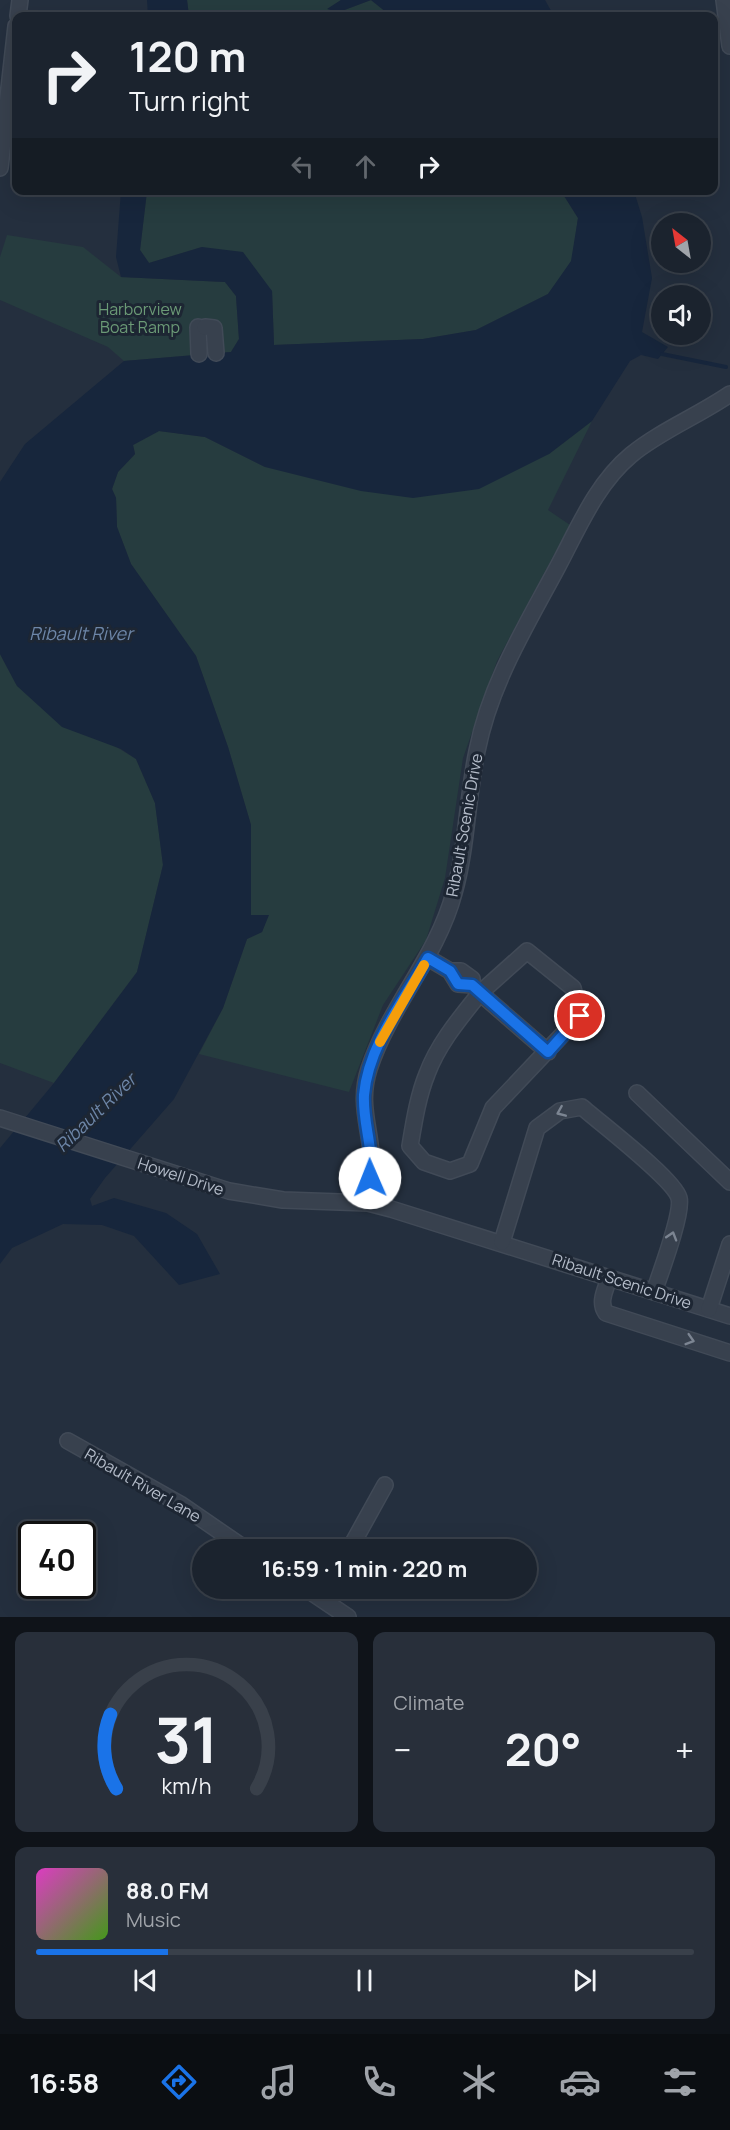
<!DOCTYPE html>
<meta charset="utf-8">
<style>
:root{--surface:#1b232e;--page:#282f3a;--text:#f1f3f6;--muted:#a0a4aa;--line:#39404a;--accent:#1a73e8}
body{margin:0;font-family:Manrope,sans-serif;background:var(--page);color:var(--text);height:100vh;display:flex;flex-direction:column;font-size:22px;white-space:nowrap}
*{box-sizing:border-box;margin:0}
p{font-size:20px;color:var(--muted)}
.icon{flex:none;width:33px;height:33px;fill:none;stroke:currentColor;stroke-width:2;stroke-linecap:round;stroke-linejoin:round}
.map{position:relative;height:1617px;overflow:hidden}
.drawer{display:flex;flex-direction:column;gap:15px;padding:15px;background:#0f1319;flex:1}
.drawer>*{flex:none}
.banner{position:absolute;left:12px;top:12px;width:706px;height:183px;border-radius:12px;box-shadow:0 6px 24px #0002,0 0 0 2px var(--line);background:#1b232e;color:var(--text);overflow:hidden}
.needle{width:39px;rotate:329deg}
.tools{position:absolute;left:651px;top:213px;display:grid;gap:12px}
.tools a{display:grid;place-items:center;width:60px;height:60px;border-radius:50%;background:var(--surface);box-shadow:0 6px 24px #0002,0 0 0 2px var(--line);font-size:30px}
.speed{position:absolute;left:18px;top:1521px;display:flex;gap:12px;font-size:30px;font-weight:700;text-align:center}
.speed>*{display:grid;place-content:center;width:78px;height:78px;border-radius:50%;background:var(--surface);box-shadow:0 6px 24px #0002,0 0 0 2px var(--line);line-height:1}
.speed .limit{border:3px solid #111;border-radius:9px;background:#fff;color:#111}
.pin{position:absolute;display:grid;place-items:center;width:51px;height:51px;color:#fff;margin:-26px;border:3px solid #fff;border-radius:50%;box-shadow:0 2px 6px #0007}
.me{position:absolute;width:66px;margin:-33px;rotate:359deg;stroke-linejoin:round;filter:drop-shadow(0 0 4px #0008)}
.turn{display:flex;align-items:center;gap:21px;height:126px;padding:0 18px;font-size:27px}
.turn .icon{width:78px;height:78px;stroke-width:2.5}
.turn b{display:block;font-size:42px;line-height:51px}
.lanes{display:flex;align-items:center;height:57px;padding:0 18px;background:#0003;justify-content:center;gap:30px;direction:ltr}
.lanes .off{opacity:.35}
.big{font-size:45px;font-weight:700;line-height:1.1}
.drawer .card{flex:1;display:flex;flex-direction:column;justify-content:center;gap:9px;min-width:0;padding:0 21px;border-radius:12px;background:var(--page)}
.drawer .dial{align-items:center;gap:0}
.dial svg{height:156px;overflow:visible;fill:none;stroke:var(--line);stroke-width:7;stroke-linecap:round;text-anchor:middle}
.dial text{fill:var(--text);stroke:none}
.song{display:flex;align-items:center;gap:18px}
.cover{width:72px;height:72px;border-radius:9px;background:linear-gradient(135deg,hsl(310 70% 55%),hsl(100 70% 35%))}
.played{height:6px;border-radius:3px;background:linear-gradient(90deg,var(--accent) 20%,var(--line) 20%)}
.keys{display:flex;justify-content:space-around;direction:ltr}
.heat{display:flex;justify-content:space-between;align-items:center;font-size:33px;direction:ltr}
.drawer .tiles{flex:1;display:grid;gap:15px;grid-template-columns:1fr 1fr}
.card:last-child{grid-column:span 2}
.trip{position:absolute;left:192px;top:1539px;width:345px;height:60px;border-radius:30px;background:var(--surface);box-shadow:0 6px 24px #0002,0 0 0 2px var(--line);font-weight:700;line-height:60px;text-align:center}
.menu{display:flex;height:96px;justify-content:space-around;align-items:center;background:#0b0e12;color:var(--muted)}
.menu .icon{width:42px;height:42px}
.menu .selected{color:var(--accent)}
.menu b{font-size:27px;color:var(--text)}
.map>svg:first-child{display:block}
</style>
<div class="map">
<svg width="730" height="1617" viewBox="0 0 730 1617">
<rect width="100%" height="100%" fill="#242f3e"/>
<g fill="#263c3f">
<polygon points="187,0 341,0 328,9 339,12 371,0 391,16 189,16"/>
<polygon points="147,191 561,191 578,218 572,261 548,294 476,330 423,339 274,345 272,291 202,247 149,263 140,250"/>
<polygon points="7,235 83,247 121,277 225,282 236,296 239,339 231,352 124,361 108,347 0,300 0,257"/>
<polygon points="592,421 548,510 570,525 497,661 463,758 445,878 426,940 383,1005 349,1092 199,1054 223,1008 247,939 262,932 268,915 251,916 251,825 228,747 196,656 131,564 117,527 116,498 112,489 118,472 135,454 133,445 159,431 205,437 265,467 549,454"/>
<polygon points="0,654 17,686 136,759 155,803 163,865 137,972 54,1083 0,1063"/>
</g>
<g fill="#17263c">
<polygon points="147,0 187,0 189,16 148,16"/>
<polygon points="341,0 545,0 554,16 391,16 371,0 339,12 327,9"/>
<polygon points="121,191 147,191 140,250 149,263 202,247 243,252 272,291 274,345 423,339 476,330 548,294 571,261 578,218 561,191 634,191 642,217 652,278 642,332 668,347 658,359 641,355 630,361 592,421 549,454 479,489 413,498 361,491 265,467 205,437 159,431 133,445 135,454 118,472 112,489 116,498 117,527 131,564 196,656 228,747 251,825 251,915 269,915 262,932 247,939 223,1008 174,1099 105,1178 90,1199 92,1206 114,1198 166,1213 197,1234 220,1274 179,1285 134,1236 102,1225 63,1224 12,1248 0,1264 0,1148 54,1083 137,972 163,865 155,803 136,759 121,749 62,727 17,686 0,654 0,482 25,444 124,361 231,352 239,339 236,296 225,282 121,277 116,257"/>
</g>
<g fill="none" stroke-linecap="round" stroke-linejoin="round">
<polyline stroke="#17263c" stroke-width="4" points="662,354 726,367"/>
<g stroke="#414a57" stroke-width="18">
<g id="minor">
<polyline points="724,0 730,46"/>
<polyline points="18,16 20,0"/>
<polyline points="0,168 16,26"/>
<polyline points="198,327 199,354"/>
<polyline points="205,327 214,328 216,353"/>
<polyline points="428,958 450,971 458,984 472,985 472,979 461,971 450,971"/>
<path d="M 472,985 L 480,993 C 460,1018 438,1044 427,1074 C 418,1096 414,1122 410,1146 L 424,1162 L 450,1171 L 470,1164 L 493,1108 L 580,1016 L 573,988 L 527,951 L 480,993 L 548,1052"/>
<polyline points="637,1093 730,1182"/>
<polyline points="0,1118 229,1191 283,1200 368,1203 391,1209 730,1316"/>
<path d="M 368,1203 C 369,1187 372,1169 371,1152 C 368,1121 359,1101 369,1069 C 389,1007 437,957 454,893 C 467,847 467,798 477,751 C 490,684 526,626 557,568 C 578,529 596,484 631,455 C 660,431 698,416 730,394"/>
<path d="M 502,1242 L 537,1128 L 560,1111 L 582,1107 C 600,1123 674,1179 679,1198 C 683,1213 660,1274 654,1292"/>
<path d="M 609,1278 C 606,1289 598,1302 606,1313 L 730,1353"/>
<polyline points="709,1309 730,1244"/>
<polyline points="68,1441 180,1504 247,1550"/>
<polyline points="349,1550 385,1485"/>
<polyline points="305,1588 348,1617"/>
</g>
</g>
<use href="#minor" stroke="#38414e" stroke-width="15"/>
</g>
<defs><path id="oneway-chevron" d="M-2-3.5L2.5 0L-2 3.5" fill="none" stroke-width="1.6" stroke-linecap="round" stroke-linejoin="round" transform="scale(1.5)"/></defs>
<g stroke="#7c8592">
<use href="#oneway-chevron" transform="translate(561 1112) rotate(157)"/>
<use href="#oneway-chevron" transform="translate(672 1236) rotate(-73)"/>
<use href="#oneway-chevron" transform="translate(690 1340) rotate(17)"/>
</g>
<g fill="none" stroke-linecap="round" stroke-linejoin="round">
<g stroke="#114b97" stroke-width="15">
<path id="route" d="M 370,1178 C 370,1169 371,1159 370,1150 C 368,1132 363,1114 364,1095 C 368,1046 404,1000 428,958 L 450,971 L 458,984 L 472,985 L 548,1052 L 580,1016"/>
</g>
<use href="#route" stroke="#1a73e8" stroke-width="10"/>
<polyline stroke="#f59e0b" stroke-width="10" points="380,1042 424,965"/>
</g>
<g text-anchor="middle" stroke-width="6" stroke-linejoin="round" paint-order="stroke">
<g font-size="16" fill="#6b9a76" stroke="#1d2633">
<text x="140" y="315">Harborview<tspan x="140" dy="18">Boat Ramp</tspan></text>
</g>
<g font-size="16" fill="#b4bcc9" stroke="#1d2633">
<text transform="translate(464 825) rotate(-80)" y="6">Ribault Scenic Drive</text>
<text transform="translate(181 1176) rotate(18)" y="6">Howell Drive</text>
<text transform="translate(622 1281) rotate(18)" y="6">Ribault Scenic Drive</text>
<text transform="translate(143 1485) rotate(30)" y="6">Ribault River Lane</text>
</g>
<g font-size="18" font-style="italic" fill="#6d86a8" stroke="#1d2633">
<text x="81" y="640">Ribault River</text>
<text transform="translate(96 1113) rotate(-44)" y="6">Ribault River</text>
</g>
</g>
</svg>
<div class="tools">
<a><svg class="needle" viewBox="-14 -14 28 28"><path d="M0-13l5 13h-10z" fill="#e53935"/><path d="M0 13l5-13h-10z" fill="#a0a4aa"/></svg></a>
<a><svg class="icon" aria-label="sound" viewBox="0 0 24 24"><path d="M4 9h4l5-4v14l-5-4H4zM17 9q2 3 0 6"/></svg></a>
</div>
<div class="speed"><div class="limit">40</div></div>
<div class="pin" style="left:580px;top:1016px;background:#d93025"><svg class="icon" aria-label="arrive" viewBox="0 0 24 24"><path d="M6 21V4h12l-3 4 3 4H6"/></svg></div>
<svg class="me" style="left:370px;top:1178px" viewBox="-20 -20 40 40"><circle r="19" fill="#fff"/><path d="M0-13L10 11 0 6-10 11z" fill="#1a73e8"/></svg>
<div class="trip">16:59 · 1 min · 220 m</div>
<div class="banner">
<div class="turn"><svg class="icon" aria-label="right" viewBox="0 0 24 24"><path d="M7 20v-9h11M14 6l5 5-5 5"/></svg><div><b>120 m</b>Turn right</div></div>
<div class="lanes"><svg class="icon off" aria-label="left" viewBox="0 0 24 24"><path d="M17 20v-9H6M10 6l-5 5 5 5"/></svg><svg class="icon off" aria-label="ahead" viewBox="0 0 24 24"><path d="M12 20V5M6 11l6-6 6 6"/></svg><svg class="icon" aria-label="right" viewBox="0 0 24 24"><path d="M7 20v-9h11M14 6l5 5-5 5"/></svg></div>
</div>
</div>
<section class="drawer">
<div class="tiles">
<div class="card dial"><svg viewBox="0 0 100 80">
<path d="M14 69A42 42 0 1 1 86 69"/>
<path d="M14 69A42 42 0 0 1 11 31" stroke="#1a73e8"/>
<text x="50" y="56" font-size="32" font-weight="700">31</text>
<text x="50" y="72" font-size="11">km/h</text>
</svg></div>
<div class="card"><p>Climate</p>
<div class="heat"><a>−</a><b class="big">20°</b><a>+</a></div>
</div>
<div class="card">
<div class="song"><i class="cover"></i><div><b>88.0 FM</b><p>Music</p></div></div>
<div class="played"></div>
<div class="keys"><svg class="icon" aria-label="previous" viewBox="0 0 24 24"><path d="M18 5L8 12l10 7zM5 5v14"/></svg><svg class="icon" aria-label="pause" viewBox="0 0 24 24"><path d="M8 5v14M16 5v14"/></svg><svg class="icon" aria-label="next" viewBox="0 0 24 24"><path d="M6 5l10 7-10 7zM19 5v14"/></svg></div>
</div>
</div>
</section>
<nav class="menu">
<b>16:58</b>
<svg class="icon selected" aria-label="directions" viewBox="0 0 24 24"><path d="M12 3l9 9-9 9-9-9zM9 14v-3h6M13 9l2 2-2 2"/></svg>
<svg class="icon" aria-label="music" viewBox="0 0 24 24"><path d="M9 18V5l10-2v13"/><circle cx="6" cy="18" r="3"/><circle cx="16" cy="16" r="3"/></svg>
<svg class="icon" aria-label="phone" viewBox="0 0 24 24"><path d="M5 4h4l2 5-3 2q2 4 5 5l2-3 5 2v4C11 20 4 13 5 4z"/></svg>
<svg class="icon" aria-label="climate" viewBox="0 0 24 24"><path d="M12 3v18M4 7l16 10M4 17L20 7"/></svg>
<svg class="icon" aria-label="car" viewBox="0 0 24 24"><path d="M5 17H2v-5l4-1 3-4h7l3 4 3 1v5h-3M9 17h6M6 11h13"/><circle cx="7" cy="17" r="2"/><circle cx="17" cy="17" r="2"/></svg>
<svg class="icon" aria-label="filters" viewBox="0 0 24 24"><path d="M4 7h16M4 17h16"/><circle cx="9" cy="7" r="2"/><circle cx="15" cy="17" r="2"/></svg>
</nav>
